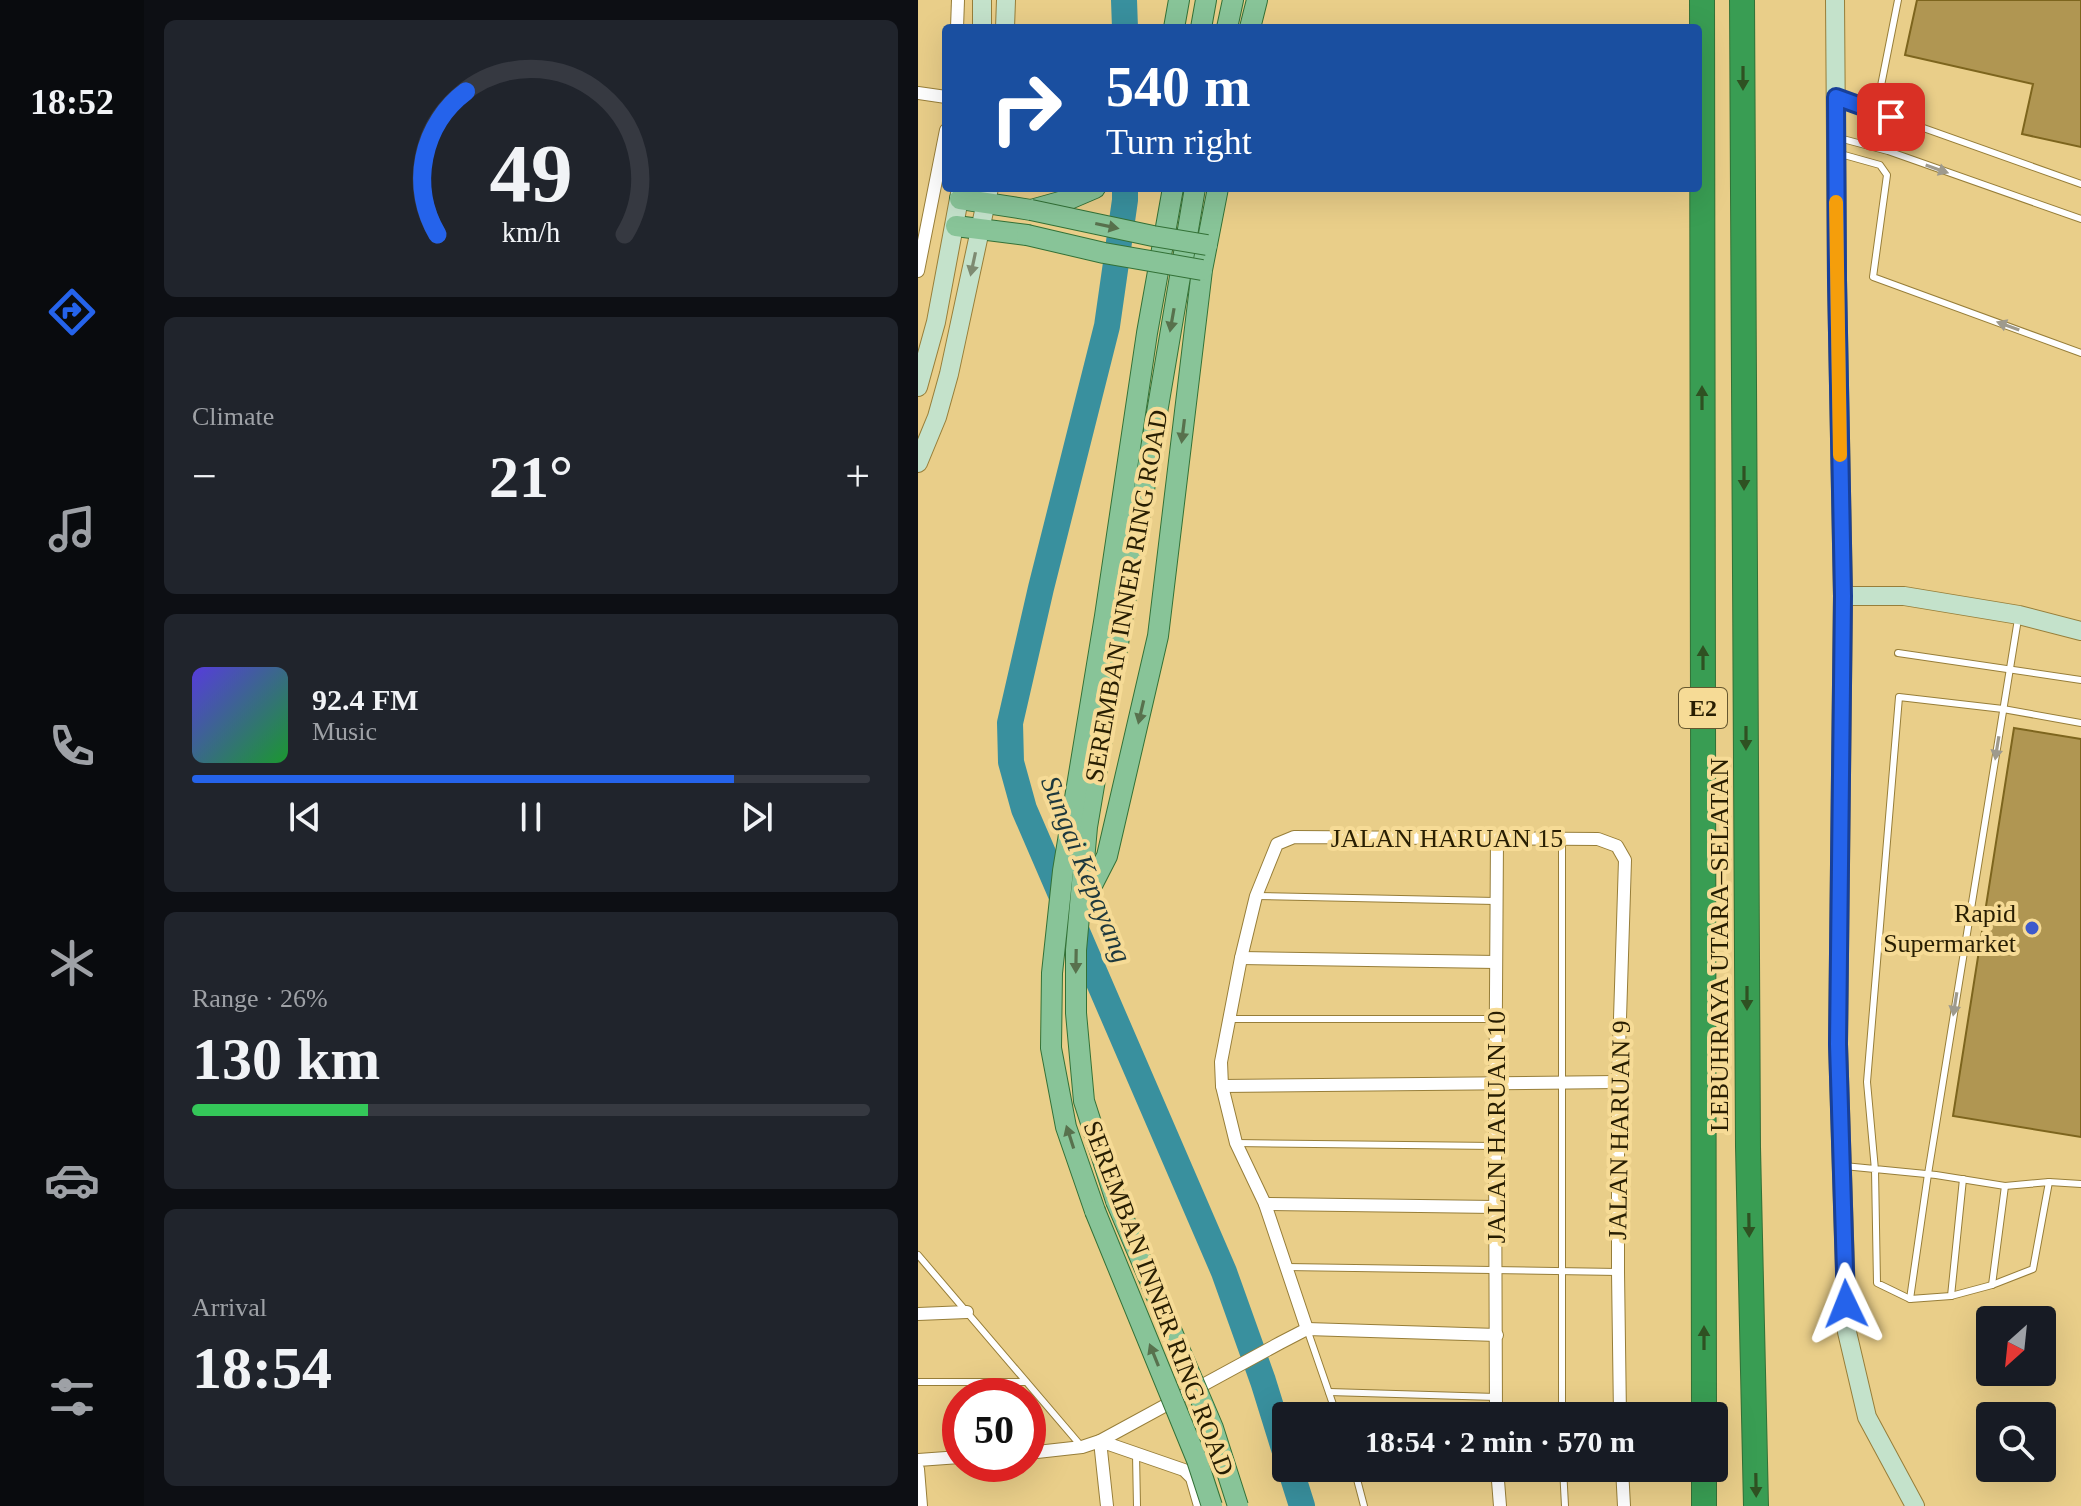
<!DOCTYPE html>
<meta charset="utf-8">
<style>
:root{--surface:#171b24;--page:#20242c;--text:#f1f3f6;--muted:#9ea1a6;--line:#363941;--accent:#2563eb}
body{margin:0;font-family:Georgia,serif;background:var(--page);color:var(--text);height:100vh;display:flex;flex-direction:column;font-size:30px;white-space:nowrap}
*{box-sizing:border-box;margin:0}
p{font-size:26px;color:var(--muted)}
.icon{flex:none;width:44px;height:44px;fill:none;stroke:currentColor;stroke-width:2;stroke-linecap:round;stroke-linejoin:round}
.map{position:relative;flex:1;overflow:hidden}
.panel{display:flex;flex-direction:column;gap:20px;padding:20px;background:#0d0f14;width:774px}
.panel>*{flex:none}
.guide{position:absolute;left:24px;top:24px;width:760px;height:168px;border-radius:8px;box-shadow:0 8px 32px #0002;background:#1a4fa0;color:#fff;overflow:hidden}
.needle{width:52px;rotate:207deg}
.controls{position:absolute;left:1058px;top:1306px;display:grid;gap:16px}
.controls a{display:grid;place-items:center;width:80px;height:80px;border-radius:8px;background:var(--surface);box-shadow:0 8px 32px #0002;font-size:40px}
.speed{position:absolute;left:24px;top:1378px;display:flex;gap:16px;font-size:40px;font-weight:700;text-align:center}
.speed>*{display:grid;place-content:center;width:104px;height:104px;border-radius:50%;background:var(--surface);box-shadow:0 8px 32px #0002;line-height:1}
.speed .limit{border:12px solid #d22;background:#fff;color:#111}
.pin{position:absolute;display:grid;place-items:center;width:68px;height:68px;color:#fff;margin:-34px;border-radius:16px;box-shadow:0 4px 12px #0006}
.me{position:absolute;width:88px;margin:-44px;rotate:358deg;stroke-linejoin:round;filter:drop-shadow(0 0 6px #0008)}
.turn{display:flex;align-items:center;gap:28px;height:168px;padding:0 32px;font-size:36px}
.turn .icon{width:104px;height:104px;stroke-width:2.5}
.turn b{display:block;font-size:56px;line-height:68px}
.big{font-size:60px;font-weight:700;line-height:1.1}
.panel .widget{flex:1;display:flex;flex-direction:column;justify-content:center;gap:12px;min-width:0;padding:0 28px;border-radius:12px;background:var(--page)}
.panel .dial{align-items:center;gap:0}
.dial svg{height:208px;overflow:visible;fill:none;stroke:var(--line);stroke-width:7;stroke-linecap:round;text-anchor:middle}
.dial text{fill:var(--text);stroke:none}
.song{display:flex;align-items:center;gap:24px}
.cover{width:96px;height:96px;border-radius:12px;background:linear-gradient(135deg,hsl(250 70% 55%),hsl(130 70% 35%))}
.played{height:8px;border-radius:4px;background:linear-gradient(90deg,var(--accent) 80%,var(--line) 80%)}
.keys{display:flex;justify-content:space-around;direction:ltr}
.heat{display:flex;justify-content:space-between;align-items:center;font-size:44px;direction:ltr}
.charge{height:12px;border-radius:6px;background:linear-gradient(90deg,#34c759 26%,var(--line) 0)}
.trip{position:absolute;left:354px;top:1402px;width:456px;height:80px;border-radius:8px;background:var(--surface);box-shadow:0 8px 32px #0002;font-weight:700;line-height:80px;text-align:center}
main{display:flex;flex:1;min-height:0}
.dock{display:flex;flex-direction:column;width:144px;justify-content:space-around;align-items:center;background:#090b0e;color:var(--muted)}
.dock .icon{width:56px;height:56px}
.dock .on{color:var(--accent)}
.dock b{font-size:36px;color:var(--text)}
.map>svg:first-child{display:block}
</style>
<main>
<nav class="dock">
<b>18:52</b>
<svg class="icon on" aria-label="directions" viewBox="0 0 24 24"><path d="M12 3l9 9-9 9-9-9zM9 14v-3h6M13 9l2 2-2 2"/></svg>
<svg class="icon" aria-label="music" viewBox="0 0 24 24"><path d="M9 18V5l10-2v13"/><circle cx="6" cy="18" r="3"/><circle cx="16" cy="16" r="3"/></svg>
<svg class="icon" aria-label="phone" viewBox="0 0 24 24"><path d="M5 4h4l2 5-3 2q2 4 5 5l2-3 5 2v4C11 20 4 13 5 4z"/></svg>
<svg class="icon" aria-label="climate" viewBox="0 0 24 24"><path d="M12 3v18M4 7l16 10M4 17L20 7"/></svg>
<svg class="icon" aria-label="car" viewBox="0 0 24 24"><path d="M5 17H2v-5l4-1 3-4h7l3 4 3 1v5h-3M9 17h6M6 11h13"/><circle cx="7" cy="17" r="2"/><circle cx="17" cy="17" r="2"/></svg>
<svg class="icon" aria-label="filters" viewBox="0 0 24 24"><path d="M4 7h16M4 17h16"/><circle cx="9" cy="7" r="2"/><circle cx="15" cy="17" r="2"/></svg>
</nav>
<section class="panel">
<div class="widget dial"><svg viewBox="0 0 100 80">
<path d="M14 69A42 42 0 1 1 86 69"/>
<path d="M14 69A42 42 0 0 1 25 14" stroke="#2563eb"/>
<text x="50" y="56" font-size="32" font-weight="700">49</text>
<text x="50" y="72" font-size="11">km/h</text>
</svg></div>
<div class="widget"><p>Climate</p>
<div class="heat"><a>−</a><b class="big">21°</b><a>+</a></div>
</div>
<div class="widget">
<div class="song"><i class="cover"></i><div><b>92.4 FM</b><p>Music</p></div></div>
<div class="played"></div>
<div class="keys"><svg class="icon" aria-label="previous" viewBox="0 0 24 24"><path d="M18 5L8 12l10 7zM5 5v14"/></svg><svg class="icon" aria-label="pause" viewBox="0 0 24 24"><path d="M8 5v14M16 5v14"/></svg><svg class="icon" aria-label="next" viewBox="0 0 24 24"><path d="M6 5l10 7-10 7zM19 5v14"/></svg></div>
</div>
<div class="widget"><p>Range · 26%</p><b class="big">130 km</b><div class="charge"></div></div>
<div class="widget"><p>Arrival</p><b class="big">18:54</b></div>
</section>
<div class="map">
<svg width="1163" height="1506" viewBox="0 0 1163 1506">
<rect width="100%" height="100%" fill="#e9ce89"/>
<g fill="none" stroke-linecap="round" stroke-linejoin="round">
<g stroke="#39909e" stroke-width="26">
<polyline points="206,0 207,28"/>
<polyline points="207,188 207,200 189,326 123,588 92,723 93,762 106,809 306,1272 345,1381 368,1455"/>
<polyline points="372,1468 384,1506"/>
</g>
</g>
<g fill="#b09652" stroke="#7d651e" stroke-width="2">
<polygon points="999,0 1163,0 1163,147 1104,134 1115,84 987,55"/>
<polygon points="1096,728 1163,739 1163,1137 1035,1116"/>
</g>
<g fill="none" stroke-linecap="round" stroke-linejoin="round">
<g stroke="#977e39" stroke-width="8">
<g id="lane">
<polyline points="921,98 1163,184"/>
<polyline points="958,111 980,0"/>
<polyline points="921,138 970,151 1163,219"/>
<polyline points="919,153 962,165 969,175 955,277 1163,353"/>
<polyline points="980,653 1163,680"/>
<polyline points="644,839 644,1416"/>
<polyline points="338,896 577,901"/>
<polyline points="310,1019 578,1019"/>
<polyline points="318,1143 577,1146"/>
<polyline points="926,1166 1018,1175 1087,1186 1131,1182 1115,1269 1074,1285 1033,1296 992,1299 959,1283 957,1170 949,1082 981,697 1085,709 1163,723"/>
<polyline points="1131,1182 1163,1184"/>
<polyline points="0,1255 164,1447"/>
<polyline points="368,1267 700,1272"/>
<polyline points="1074,1285 1087,1186"/>
<polyline points="1033,1296 1045,1179"/>
<polyline points="992,1299 1010,1174 1100,619"/>
<polyline points="389,1329 419,1416"/>
<polyline points="0,1382 108,1382"/>
<polyline points="411,1392 578,1397"/>
<polyline points="218,1454 219,1506"/>
<polyline points="436,1468 446,1506"/>
<polyline points="645,1468 647,1506"/>
</g>
</g>
<g stroke="#977e39" stroke-width="14">
<g id="street">
<polyline points="39,28 40,0"/>
<polyline points="0,93 28,97"/>
<polyline points="0,271 28,130"/>
<polyline points="323,958 578,962"/>
<polyline points="304,1086 700,1082"/>
<polyline points="347,1204 577,1207"/>
<polyline points="0,1314 49,1312"/>
<polyline points="389,1329 347,1204 318,1143 304,1086 303,1062 323,958 338,896 359,844 376,837 680,839 699,846 707,860 700,1082 700,1272 702,1416"/>
<polyline points="578,1416 577,1146 579,839"/>
<polyline points="110,1453 164,1447 182,1441 362,1343 389,1329 579,1335"/>
<polyline points="0,1460 42,1457"/>
<polyline points="579,1468 582,1506"/>
<polyline points="704,1468 706,1506"/>
<polyline points="0,1469 3,1506"/>
<polyline points="189,1506 182,1441 266,1470 274,1478 282,1506"/>
</g>
</g>
<g stroke="#977e39" stroke-width="20">
<g id="secondary">
<polyline points="64,0 64,28"/>
<polyline points="917,0 919,280 925,596 920,1044 929,1332 949,1417 997,1506"/>
<polyline points="87,28 88,0"/>
<polyline points="0,387 18,322 43,188"/>
<polyline points="0,463 19,417 31,374 71,188"/>
<polyline points="925,596 986,596 1101,615 1163,631"/>
</g>
</g>
<g stroke="#337137" stroke-width="22">
<g id="primary">
<polyline points="256,28 261,0"/>
<polyline points="283,28 288,0"/>
<polyline points="309,28 315,0"/>
<polyline points="332,28 339,0"/>
<polyline points="42,199 113,210 149,200 177,188"/>
<polyline points="38,226 109,235"/>
<polyline points="168,897 189,856 240,636 284,270 300,188"/>
<polyline points="198,1201 166,1101 158,1013 158,950 169,827 277,188"/>
<polyline points="177,1211 148,1127 133,1048 134,973 145,871 187,616 229,333 255,188"/>
</g>
</g>
<g stroke="#337137" stroke-width="26">
<g id="highway">
<polyline points="784,0 786,1416"/>
<polyline points="824,0 830,1147 838,1506"/>
<polyline points="786,1468 786,1506"/>
</g>
</g>
<use href="#lane" stroke="#fff" stroke-width="6"/>
<use href="#street" stroke="#fff" stroke-width="12"/>
<use href="#secondary" stroke="#c4e2cb" stroke-width="18"/>
<use href="#primary" stroke="#88c498" stroke-width="20"/>
<use href="#highway" stroke="#399d53" stroke-width="24"/>
<g stroke="#337137" stroke-width="22" stroke-linecap="butt">
<g id="primary-bridge">
<polyline points="113,210 235,236 289,245"/>
<polyline points="109,235 186,253 284,270"/>
<polyline points="198,1201 295,1428 320,1506"/>
<polyline points="177,1211 279,1460 294,1506"/>
</g>
</g>
<use href="#primary-bridge" stroke="#88c498" stroke-width="20"/>
</g>
<defs><path id="oneway-solid" d="M-6-.8H1V-3.2L6.5 0L1 3.2V.8H-6Z" transform="scale(2)"/></defs>
<g fill="#2f5122">
<use href="#oneway-solid" transform="translate(825 78) rotate(90)"/>
<use href="#oneway-solid" transform="translate(784 398) rotate(-90)"/>
<use href="#oneway-solid" transform="translate(826 478) rotate(90)"/>
<use href="#oneway-solid" transform="translate(785 658) rotate(-90)"/>
<use href="#oneway-solid" transform="translate(828 738) rotate(90)"/>
<use href="#oneway-solid" transform="translate(829 998) rotate(90)"/>
<use href="#oneway-solid" transform="translate(831 1225) rotate(89)"/>
<use href="#oneway-solid" transform="translate(786 1338) rotate(-90)"/>
<use href="#oneway-solid" transform="translate(838 1485) rotate(89)"/>
</g>
<g fill="#9e9a8d">
<use href="#oneway-solid" transform="translate(1019 169) rotate(19)"/>
<use href="#oneway-solid" transform="translate(1090 326) rotate(-160)"/>
<use href="#oneway-solid" transform="translate(1079 748) rotate(99)"/>
<use href="#oneway-solid" transform="translate(1037 1004) rotate(99)"/>
</g>
<g fill="#58714d">
<use href="#oneway-solid" transform="translate(189 226) rotate(12)"/>
<use href="#oneway-solid" transform="translate(254 320) rotate(100)"/>
<use href="#oneway-solid" transform="translate(265 431) rotate(97)"/>
<use href="#oneway-solid" transform="translate(223 712) rotate(103)"/>
<use href="#oneway-solid" transform="translate(158 961) rotate(91)"/>
<use href="#oneway-solid" transform="translate(152 1137) rotate(-108)"/>
<use href="#oneway-solid" transform="translate(236 1355) rotate(-112)"/>
</g>
<use fill="#7e8a71" href="#oneway-solid" transform="translate(55 264) rotate(102)"/>
<g fill="none" stroke-linecap="round" stroke-linejoin="round">
<g stroke="#184099" stroke-width="20">
<polyline id="route" points="928,1304 920,1044 925,596 919,280 918,97 973,117"/>
</g>
<use href="#route" stroke="#2563eb" stroke-width="14"/>
<polyline stroke="#f59e0b" stroke-width="14" points="918,202 922,455"/>
</g>
<circle fill="#3e5acc" stroke="#f6db96" stroke-width="3" cx="1114" cy="928" r="8"/>
<g text-anchor="middle" stroke-width="8" stroke-linejoin="round" paint-order="stroke">
<rect fill="#f6db96" stroke="#66572e" stroke-width="2" x="761" y="688" width="48" height="40" rx="6"/>
<g font-size="24" font-weight="bold" fill="#281e02">
<text x="785" y="716">E2</text>
</g>
<g font-size="26" fill="#281e02" stroke="#f6db96">
<text transform="translate(208 596) rotate(-80)" y="9">SEREMBAN INNER RING ROAD</text>
<text x="529" y="847">JALAN HARUAN 15</text>
<text transform="translate(801 945) rotate(-90)" y="9">LEBUHRAYA UTARA–SELATAN</text>
<text transform="translate(578 1127) rotate(-90)" y="9">JALAN HARUAN 10</text>
<text transform="translate(701 1130) rotate(-89)" y="9">JALAN HARUAN 9</text>
<text transform="translate(241 1298) rotate(69)" y="9">SEREMBAN INNER RING ROAD</text>
</g>
<g font-size="26" fill="#281e02" stroke="#f6db96" text-anchor="end">
<text x="1098" y="922">Rapid<tspan x="1098" dy="30">Supermarket</tspan></text>
</g>
<g font-size="28" font-style="italic" fill="#1d383d" stroke="#f6db96">
<text transform="translate(169 869) rotate(68)" y="10">Sungai Kepayang</text>
</g>
</g>
</svg>
<div class="controls">
<a><svg class="needle" viewBox="-14 -14 28 28"><path d="M0-13l5 13h-10z" fill="#e53935"/><path d="M0 13l5-13h-10z" fill="#9ea1a6"/></svg></a>
<a><svg class="icon" aria-label="search" viewBox="0 0 24 24"><circle cx="10" cy="10" r="6"/><path d="M15 15l6 6"/></svg></a>
</div>
<div class="speed"><div class="limit">50</div></div>
<div class="pin" style="left:973px;top:117px;background:#d93025"><svg class="icon" aria-label="arrive" viewBox="0 0 24 24"><path d="M6 21V4h12l-3 4 3 4H6"/></svg></div>
<svg class="me" style="left:928px;top:1304px" viewBox="-20 -20 40 40"><path d="M0-17L14 15 0 8-14 15z" fill="#2563eb" stroke="#fff" stroke-width="4"/></svg>
<div class="trip">18:54 · 2 min · 570 m</div>
<div class="guide">
<div class="turn"><svg class="icon" aria-label="right" viewBox="0 0 24 24"><path d="M7 20v-9h11M14 6l5 5-5 5"/></svg><div><b>540 m</b>Turn right</div></div>
</div>
</div>
</main>
